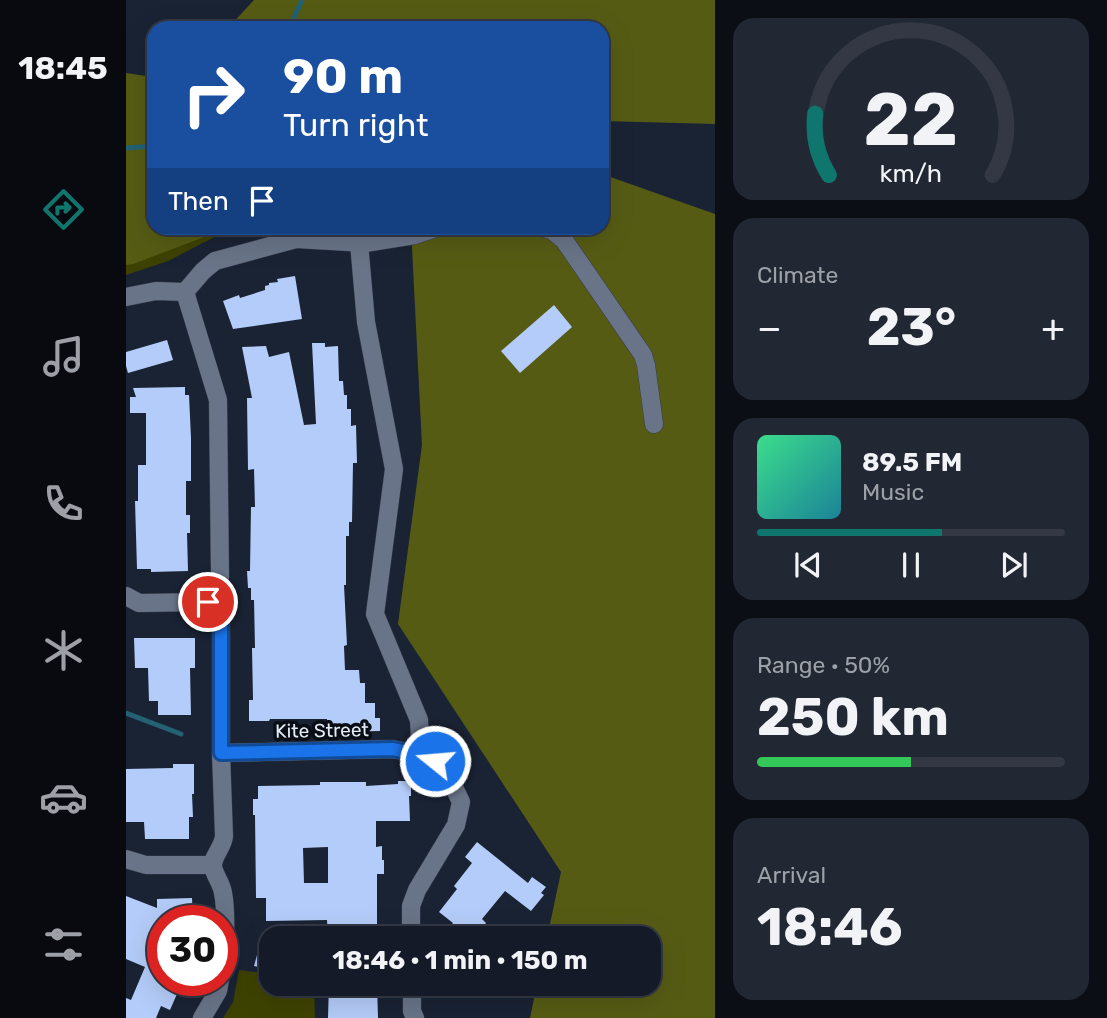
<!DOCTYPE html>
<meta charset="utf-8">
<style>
:root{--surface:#141a27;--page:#212733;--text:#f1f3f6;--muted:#9da1a7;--line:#333844;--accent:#0f766e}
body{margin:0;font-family:Rubik,sans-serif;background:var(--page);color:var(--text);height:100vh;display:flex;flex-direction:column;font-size:26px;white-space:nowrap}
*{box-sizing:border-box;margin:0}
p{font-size:23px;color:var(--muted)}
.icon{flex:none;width:38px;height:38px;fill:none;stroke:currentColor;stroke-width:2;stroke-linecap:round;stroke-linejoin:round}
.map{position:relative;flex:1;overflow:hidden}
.details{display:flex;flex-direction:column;gap:18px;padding:18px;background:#0b0e15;width:392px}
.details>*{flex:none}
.top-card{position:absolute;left:21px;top:21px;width:462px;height:214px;border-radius:21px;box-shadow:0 7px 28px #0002,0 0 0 2px var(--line);background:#1a4fa0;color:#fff;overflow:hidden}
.speed{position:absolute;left:21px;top:905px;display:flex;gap:14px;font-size:35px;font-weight:700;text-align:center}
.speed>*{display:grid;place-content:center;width:91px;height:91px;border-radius:50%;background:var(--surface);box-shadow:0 7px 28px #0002,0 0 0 2px var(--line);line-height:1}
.speed .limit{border:10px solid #d22;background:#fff;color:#111}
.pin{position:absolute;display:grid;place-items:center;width:60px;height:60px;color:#fff;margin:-30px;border:4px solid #fff;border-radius:50%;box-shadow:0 2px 7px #0007}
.me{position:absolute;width:77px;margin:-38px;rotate:287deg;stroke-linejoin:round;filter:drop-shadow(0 0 5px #0008)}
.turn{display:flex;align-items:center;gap:24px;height:147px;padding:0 21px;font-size:32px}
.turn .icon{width:91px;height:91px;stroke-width:2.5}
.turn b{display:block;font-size:49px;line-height:60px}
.then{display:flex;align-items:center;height:66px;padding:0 21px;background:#0003;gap:14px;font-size:26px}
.big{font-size:52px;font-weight:700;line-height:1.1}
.details .tile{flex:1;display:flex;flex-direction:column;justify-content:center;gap:10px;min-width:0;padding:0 24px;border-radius:21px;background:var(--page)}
.details .dial{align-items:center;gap:0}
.dial svg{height:182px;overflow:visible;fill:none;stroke:var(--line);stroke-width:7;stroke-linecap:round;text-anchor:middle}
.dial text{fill:var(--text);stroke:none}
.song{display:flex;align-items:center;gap:21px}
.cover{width:84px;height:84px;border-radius:10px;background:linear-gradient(135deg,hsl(150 70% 55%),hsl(190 70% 35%))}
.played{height:7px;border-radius:4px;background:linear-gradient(90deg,var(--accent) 60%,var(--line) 60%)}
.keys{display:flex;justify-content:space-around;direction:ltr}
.heat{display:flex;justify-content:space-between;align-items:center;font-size:38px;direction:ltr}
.charge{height:10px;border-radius:5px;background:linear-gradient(90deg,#34c759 50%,var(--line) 0)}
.trip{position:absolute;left:133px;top:926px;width:402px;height:70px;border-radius:21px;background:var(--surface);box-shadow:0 7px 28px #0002,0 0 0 2px var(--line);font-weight:700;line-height:70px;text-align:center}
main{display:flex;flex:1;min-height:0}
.menu{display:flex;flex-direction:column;width:126px;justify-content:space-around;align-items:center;background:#080a10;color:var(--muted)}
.menu .icon{width:49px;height:49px}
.menu .current{color:var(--accent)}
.menu b{font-size:32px;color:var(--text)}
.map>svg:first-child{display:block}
</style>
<main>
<nav class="menu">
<b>18:45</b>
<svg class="icon current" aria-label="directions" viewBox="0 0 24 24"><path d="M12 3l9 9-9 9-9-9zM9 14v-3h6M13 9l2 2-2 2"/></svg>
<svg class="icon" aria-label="music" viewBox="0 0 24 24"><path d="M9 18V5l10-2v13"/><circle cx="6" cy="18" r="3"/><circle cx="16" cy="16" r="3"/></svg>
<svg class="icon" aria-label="phone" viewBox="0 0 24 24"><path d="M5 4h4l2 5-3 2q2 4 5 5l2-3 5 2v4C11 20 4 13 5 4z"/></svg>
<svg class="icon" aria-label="climate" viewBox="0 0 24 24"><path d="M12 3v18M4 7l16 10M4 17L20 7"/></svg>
<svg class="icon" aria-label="car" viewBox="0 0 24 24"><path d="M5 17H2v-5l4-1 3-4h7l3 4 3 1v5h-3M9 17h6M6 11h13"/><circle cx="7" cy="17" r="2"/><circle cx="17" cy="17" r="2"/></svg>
<svg class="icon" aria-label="filters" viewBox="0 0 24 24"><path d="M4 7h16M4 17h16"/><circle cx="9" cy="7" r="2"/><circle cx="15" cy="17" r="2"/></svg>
</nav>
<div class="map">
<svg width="589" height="1018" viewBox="0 0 589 1018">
<rect width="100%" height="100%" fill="#1a2334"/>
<g fill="#3e4200">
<polygon points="0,226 106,228 42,261 0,275"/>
<polygon points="113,970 145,974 145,984 188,984 189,1018 97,1018 107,1002"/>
</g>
<g fill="#565b14">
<polygon points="128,0 589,0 589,124 476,121 476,28 102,28"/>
<polygon points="28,72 28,228 102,228 7,264 0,265 0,73 20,76"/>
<polygon points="476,174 589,214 589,1018 404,1018 411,984 523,984 523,938 421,938 435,872 272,624 296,445 285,228 476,228"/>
</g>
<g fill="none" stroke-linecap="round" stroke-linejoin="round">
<g stroke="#236173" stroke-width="5">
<polyline points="163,28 176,0"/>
<polyline points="0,148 28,146"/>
<polyline points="0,713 55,734"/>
</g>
</g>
<g fill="#b4ccf9" fill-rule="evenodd">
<polygon points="169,276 176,319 107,329 97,301 113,295 114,298 139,290 139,286 143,285 143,283 152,282 151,279"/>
<polygon points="428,305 446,327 394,373 375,351"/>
<polygon points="41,340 47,360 2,373 0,366 0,352"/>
<polygon points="186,343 199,343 199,347 212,346 213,381 217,381 218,395 221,395 221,409 225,409 225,426 230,425 231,463 227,463 226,522 223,522 223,536 220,536 220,585 218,585 221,645 218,646 219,670 233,670 234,683 239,683 239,703 249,703 249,718 254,718 254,731 201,732 201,719 144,719 143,721 123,721 123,700 127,700 126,648 129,648 128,600 125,600 125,588 122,588 121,571 124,571 125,507 129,507 128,469 122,470 121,398 126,398 116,347 140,346 143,357 163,352 178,425 190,424"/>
<polygon points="59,387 59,395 63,395 65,438 65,481 60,481 60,515 64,515 64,533 61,533 62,571 25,572 25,569 11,569 9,501 12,501 12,465 20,465 20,413 4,413 4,397 10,397 7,388"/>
<polygon points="8,638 69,638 69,668 64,668 65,715 32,715 32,701 23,701 22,668 9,668"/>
<polygon points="47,764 68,764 68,794 66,794 67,817 63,817 63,839 19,839 18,822 0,822 0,769 47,768"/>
<path d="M 272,781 L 285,781 L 285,796 L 283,796 L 284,821 L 250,821 L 250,847 L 256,846 L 256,860 L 258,860 L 258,874 L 251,874 L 251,938 L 202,938 L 201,920 L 140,921 L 140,898 L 130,898 L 129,815 L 127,815 L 127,799 L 132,799 L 132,786 L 194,785 L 194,782 L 240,782 L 240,786 L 272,784 ZM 202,847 L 202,883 L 178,883 L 177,848 Z"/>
<polygon points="351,842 402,883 406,877 420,887 415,893 418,895 405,911 379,891 356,919 360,923 348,938 315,938 327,923 313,912 331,889 328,886 346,863 339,857"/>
<polygon points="0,896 31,908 31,899 66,898 67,920 37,920 37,980 57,980 44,1010 35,1006 30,1018 0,1018 0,998 5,1000 19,967 0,959"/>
<polygon points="133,948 145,951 145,970 128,966"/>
<polygon points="203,984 251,984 252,1018 202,1018"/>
</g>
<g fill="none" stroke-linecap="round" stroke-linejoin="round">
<g stroke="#363d4b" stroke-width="19">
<g id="minor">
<polyline points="417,228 426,230 438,240 517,355 520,365 528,424"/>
<polyline points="233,243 240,322 268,469 249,614 293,720 295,756"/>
<path d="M 59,292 L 92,400 L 94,577 L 82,602 L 95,624 L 95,753 L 98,836 C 97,848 86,856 87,867 C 89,876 96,884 97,893 C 101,913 99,952 96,972"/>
<polyline points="0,297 30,291 59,292 77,271 89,261 170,239 239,243 289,235 310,228"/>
<polyline points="0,596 13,603 82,602"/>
<polyline points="95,753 266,749 287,753 309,761 323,777 335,802 330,825 291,890 285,906 285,938"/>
<polyline points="0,859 20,865 87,865"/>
<polyline points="286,984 286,1011 289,1018"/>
<polyline points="76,1018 92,991 94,980"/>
</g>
</g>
<use href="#minor" stroke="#697488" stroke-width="18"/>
</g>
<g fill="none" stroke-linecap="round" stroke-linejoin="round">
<g stroke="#114b97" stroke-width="18">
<polyline id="route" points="82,602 95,624 95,753 266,749 287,753 309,761"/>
</g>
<use href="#route" stroke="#1a73e8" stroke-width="12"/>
</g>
<g text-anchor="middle" stroke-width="7" stroke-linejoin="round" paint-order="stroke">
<g font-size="19" fill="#e5ebf7" stroke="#090d14">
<text transform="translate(196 730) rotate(-1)" y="7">Kite Street</text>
</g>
</g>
</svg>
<div class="speed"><div class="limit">30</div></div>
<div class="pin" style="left:82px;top:602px;background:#d93025"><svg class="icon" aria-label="arrive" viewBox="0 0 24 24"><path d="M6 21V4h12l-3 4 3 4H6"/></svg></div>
<svg class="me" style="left:309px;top:761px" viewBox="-20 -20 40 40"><circle r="17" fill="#1a73e8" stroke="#fff" stroke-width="3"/><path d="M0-11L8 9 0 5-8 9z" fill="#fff"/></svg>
<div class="trip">18:46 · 1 min · 150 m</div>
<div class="top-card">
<div class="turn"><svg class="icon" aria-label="right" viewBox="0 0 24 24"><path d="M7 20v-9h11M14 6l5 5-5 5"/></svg><div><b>90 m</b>Turn right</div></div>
<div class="then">Then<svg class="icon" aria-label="arrive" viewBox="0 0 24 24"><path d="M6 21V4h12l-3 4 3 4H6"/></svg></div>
</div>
</div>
<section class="details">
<div class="tile dial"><svg viewBox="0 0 100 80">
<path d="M14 69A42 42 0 1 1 86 69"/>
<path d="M14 69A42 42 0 0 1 8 42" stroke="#0f766e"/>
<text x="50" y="56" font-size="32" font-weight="700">22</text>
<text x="50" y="72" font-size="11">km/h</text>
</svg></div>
<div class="tile"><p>Climate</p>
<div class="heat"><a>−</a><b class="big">23°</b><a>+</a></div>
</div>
<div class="tile">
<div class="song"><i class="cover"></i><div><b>89.5 FM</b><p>Music</p></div></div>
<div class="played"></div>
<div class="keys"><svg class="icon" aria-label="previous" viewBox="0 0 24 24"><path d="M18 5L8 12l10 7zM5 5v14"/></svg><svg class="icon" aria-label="pause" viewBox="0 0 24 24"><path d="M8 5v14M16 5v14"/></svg><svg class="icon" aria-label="next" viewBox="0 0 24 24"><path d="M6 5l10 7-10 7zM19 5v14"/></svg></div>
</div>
<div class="tile"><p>Range · 50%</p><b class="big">250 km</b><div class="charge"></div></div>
<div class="tile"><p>Arrival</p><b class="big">18:46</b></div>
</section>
</main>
